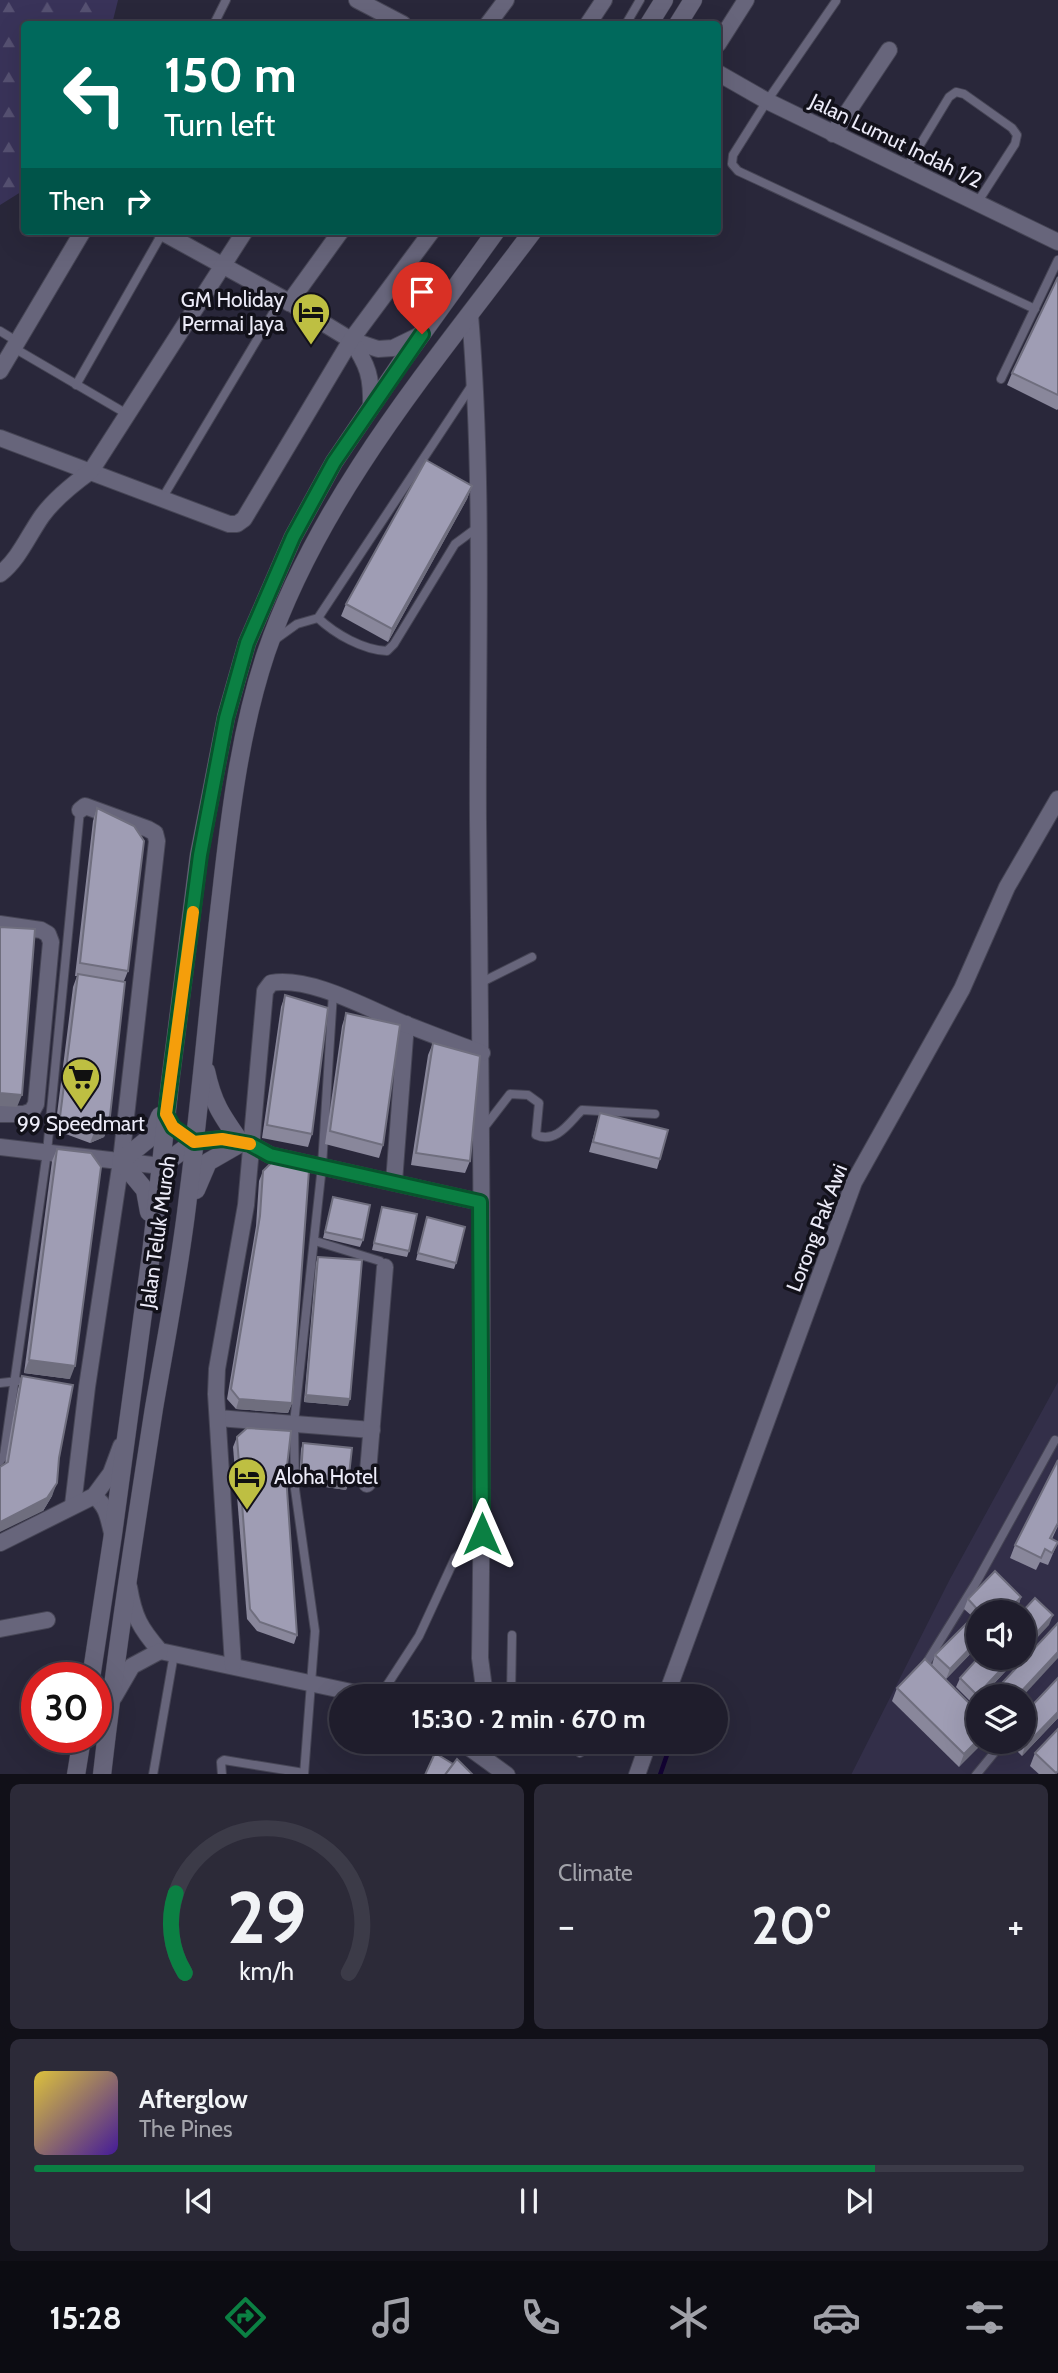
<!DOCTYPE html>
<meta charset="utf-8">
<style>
:root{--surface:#1f1d2c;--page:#2c2a38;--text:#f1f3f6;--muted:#a1a2a9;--line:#3c3b48;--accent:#0b8043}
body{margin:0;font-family:Cabin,sans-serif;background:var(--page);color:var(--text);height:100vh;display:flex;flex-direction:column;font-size:26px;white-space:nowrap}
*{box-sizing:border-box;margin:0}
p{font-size:23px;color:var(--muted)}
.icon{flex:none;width:38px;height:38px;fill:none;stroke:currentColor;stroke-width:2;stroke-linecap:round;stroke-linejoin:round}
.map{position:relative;height:1774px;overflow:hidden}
.drawer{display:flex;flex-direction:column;gap:10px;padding:10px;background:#111018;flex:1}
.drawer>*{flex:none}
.hud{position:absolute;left:21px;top:21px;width:700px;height:214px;border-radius:7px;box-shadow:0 7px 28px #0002,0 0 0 2px var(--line);background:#00695c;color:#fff;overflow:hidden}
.controls{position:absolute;left:966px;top:1600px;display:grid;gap:14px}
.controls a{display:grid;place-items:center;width:70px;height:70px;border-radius:50%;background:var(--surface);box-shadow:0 7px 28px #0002,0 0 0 2px var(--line);font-size:35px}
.speed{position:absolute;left:21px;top:1662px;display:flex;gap:14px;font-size:35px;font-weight:700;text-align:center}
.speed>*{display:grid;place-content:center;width:91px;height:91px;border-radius:50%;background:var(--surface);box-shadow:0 7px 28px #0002,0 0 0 2px var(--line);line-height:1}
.speed .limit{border:10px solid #d22;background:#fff;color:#111}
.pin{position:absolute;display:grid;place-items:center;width:60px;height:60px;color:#fff;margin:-72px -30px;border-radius:50% 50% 50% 0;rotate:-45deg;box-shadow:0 0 7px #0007}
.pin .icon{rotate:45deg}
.me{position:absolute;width:77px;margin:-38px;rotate:0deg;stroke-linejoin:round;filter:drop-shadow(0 0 5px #0008)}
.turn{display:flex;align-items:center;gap:24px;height:147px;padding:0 28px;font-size:32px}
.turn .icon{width:91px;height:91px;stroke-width:2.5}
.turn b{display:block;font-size:49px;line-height:60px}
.then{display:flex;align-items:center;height:66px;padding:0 28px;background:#0003;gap:14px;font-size:26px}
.big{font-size:52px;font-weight:800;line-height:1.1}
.drawer .tile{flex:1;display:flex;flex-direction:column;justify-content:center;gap:10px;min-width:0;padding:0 24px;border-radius:10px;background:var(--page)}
.drawer .dial{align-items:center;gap:0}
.dial svg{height:182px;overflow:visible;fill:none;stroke:var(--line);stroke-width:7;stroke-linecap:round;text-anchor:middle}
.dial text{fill:var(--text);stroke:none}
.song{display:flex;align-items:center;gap:21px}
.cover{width:84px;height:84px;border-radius:10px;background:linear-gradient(135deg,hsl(50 70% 55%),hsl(260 70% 35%))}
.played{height:7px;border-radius:4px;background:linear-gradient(90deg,var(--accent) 85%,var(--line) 85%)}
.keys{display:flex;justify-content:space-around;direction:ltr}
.heat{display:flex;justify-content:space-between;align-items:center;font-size:38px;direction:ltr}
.drawer .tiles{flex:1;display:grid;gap:10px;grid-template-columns:1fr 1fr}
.tile:last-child{grid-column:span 2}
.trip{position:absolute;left:329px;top:1684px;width:399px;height:70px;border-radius:35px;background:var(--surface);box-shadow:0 7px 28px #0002,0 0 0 2px var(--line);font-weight:800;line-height:70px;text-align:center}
.tabs{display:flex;height:112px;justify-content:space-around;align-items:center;background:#0c0c12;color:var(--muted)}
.tabs .icon{width:49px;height:49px}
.tabs .current{color:var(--accent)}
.tabs b{font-size:32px;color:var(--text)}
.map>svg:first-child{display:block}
</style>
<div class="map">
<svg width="1058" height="1775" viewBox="0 0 1058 1775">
<defs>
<pattern id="forest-firs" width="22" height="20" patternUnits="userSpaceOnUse" patternTransform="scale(1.75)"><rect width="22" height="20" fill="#393359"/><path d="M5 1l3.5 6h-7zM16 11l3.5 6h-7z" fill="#565172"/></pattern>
</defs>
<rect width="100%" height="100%" fill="#29273a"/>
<path fill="#332f49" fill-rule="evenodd" d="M 1058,1382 L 1058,1774 L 851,1775 L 950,1579 ZM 978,1612 L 1024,1612 L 1024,1657 L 978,1657 ZM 978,1696 L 1024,1696 L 1024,1741 L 978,1741 Z"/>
<polygon fill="url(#forest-firs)" points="0,0 118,0 112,24 24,24 24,190 0,205"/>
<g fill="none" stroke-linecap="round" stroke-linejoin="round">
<polyline stroke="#130334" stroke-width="4.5" points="660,1775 669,1749"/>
<g stroke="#464555" stroke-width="10">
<g id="service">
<polyline points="836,1 767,101 733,155 732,164 738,171 1035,309"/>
<polyline points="214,24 226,0"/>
<polyline points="626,24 640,0"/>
<polyline points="906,168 949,97 956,92 964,94 1012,128 1017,135 1015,144 977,203"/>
<polyline points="0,331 18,342"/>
<polyline points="14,348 127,414"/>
<polyline points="1001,379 1058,260"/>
<polyline points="76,385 163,232"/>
<polyline points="163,497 282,298"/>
<path d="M 318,618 C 335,634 363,650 387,651 L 394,644 L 455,544 L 478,527"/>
<polyline points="276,639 297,624 318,618 472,385"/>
<polyline points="480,983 532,957"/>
<path d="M 483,1129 L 510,1094 L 528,1095 L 539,1103 L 536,1135 C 556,1144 569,1123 582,1110 L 655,1114"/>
<polyline points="315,1241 380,1261 385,1267"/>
<polyline points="0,1383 18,1381"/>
<polyline points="0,1461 4,1455 47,1152 80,810"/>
<polyline points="929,1672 927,1662 977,1581 1055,1440"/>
<polyline points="380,1696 419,1636 455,1558 481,1534"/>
<polyline points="511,1696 512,1635"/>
<polyline points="570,1741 580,1753"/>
<polyline points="153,1775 174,1654"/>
<polyline points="222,1775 221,1762 224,1760 304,1773"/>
<polyline points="304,1775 315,1631 295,1489 294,1423 322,1166 333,993"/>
<polyline points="976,1775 994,1753 993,1741"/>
</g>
</g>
<g stroke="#464555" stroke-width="18">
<g id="minor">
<polyline points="357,0 403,24"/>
<polyline points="488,24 506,0"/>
<polyline points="588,24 604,0"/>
<polyline points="718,44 746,0"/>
<polyline points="718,73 767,101 1058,242"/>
<polyline points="833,134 889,50"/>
<polyline points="160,231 282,298 351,340 378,349 393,348 422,334"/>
<polyline points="289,303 341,231"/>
<path d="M 470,315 C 484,483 477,652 478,821 C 481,1100 484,1379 480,1658 L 485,1696"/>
<path d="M 351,340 C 368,365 372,377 371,408"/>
<polyline points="0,371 83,231"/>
<polyline points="0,438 229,524 237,524 244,519 351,340 432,231"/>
<path d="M 0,574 C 19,559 28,536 42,516 C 55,498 73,484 91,471 L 245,231"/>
<polyline points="0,924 41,930 48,934 51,942 36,1104 32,1111 24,1114 0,1114"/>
<polyline points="194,1142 222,1139 250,1144 270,1155 480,1202"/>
<polyline points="0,1147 161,1166"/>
<polyline points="394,1182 406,1024"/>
<polyline points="218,1418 372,1430"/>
<polyline points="367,1484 385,1267"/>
<path d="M 94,1496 C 107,1506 108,1517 112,1533"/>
<polyline points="73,1505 87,1387 121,1161 157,841 155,833 148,829 85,806 80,810"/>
<polyline points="0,1543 94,1496 111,1473 121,1446"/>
<path d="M 129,1587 C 134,1617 140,1628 160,1651 L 370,1696"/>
<polyline points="0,1629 47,1620"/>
<path d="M 233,1665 L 216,1394 L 217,1369 L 246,1205 L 265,991 L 271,983 C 311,976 368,1009 405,1024 C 431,1034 456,1044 482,1053"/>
<polyline points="666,1696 854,1182 962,989 1007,887 1058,799"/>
<polyline points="114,1697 132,1666 160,1651"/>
<polyline points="460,1741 507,1775"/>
<polyline points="637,1775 649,1741"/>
</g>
</g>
<g stroke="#464555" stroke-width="19">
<g id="secondary">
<polyline points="649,24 664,0"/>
<polyline points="678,24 693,0"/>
<polyline points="161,1166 194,1142"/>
<path d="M 196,1190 L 208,1162 L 241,1143 C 222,1116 213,1104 206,1071"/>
<polyline points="149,1212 145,1190 121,1161 152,1136 160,1116"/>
<polyline points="91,1678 113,1534 151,1254 170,1083 199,855 226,717 247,643 293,537 334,462 401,363 496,231"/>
<polyline points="76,1775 82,1738"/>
<path d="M 102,1775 C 116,1652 135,1530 154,1408 C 166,1338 180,1268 188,1197 C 201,1097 209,996 221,895 C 230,814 240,731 266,653 C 320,495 434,363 533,231"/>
</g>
</g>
<use href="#service" stroke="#67657b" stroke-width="8"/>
<use href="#minor" stroke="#67657b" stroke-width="16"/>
<use href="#secondary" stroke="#67657b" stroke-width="18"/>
</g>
<g fill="#89879b">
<polygon points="1058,277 1058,409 1057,410 1007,385 1012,373"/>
<polygon points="472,486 467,499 388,642 341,616 346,604"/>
<polygon points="97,808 128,971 124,981 109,1125 104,1137 90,1143 55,1130 73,987 77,976 75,976 93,821"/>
<polygon points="285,995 312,1134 308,1147 262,1138 281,1007"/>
<polygon points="346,1013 383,1145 379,1158 325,1144 342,1026"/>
<polygon points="433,1043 470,1161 465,1173 411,1165 428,1055"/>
<polygon points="600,1113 660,1159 657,1169 589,1152"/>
<polygon points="57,1149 70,1379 24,1373 52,1161"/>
<polygon points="263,1171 292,1403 288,1413 236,1409 227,1399 256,1226 259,1181"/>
<polygon points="333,1197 363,1240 360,1247 323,1238"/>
<polygon points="382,1207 409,1251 407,1257 372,1250"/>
<polygon points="427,1217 456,1263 454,1269 416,1260"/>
<polygon points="318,1257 348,1406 304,1402 316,1263"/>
<polygon points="22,1376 59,1458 52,1496 43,1511 5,1464 18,1389"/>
<polygon points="237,1437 297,1635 294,1644 257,1631 247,1619 233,1447"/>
<polygon points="303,1443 348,1484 346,1490 299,1483 301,1449"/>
<polygon points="1058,1526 1052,1539 1058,1542 1048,1565 1040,1562 1036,1570 1010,1558 1015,1545"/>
<polygon points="1021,1597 1018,1607 978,1612 978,1646 946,1679 932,1665 935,1655 973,1617 964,1609 968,1599"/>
<polygon points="979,1657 1019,1657 974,1705 956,1687 960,1678"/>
<polygon points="1058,1678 1058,1718 1022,1756 1007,1741 1024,1741"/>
<polygon points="897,1688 978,1741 959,1767 892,1701"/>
<polygon points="1035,1753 1058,1775 1040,1775 1030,1766"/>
</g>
<g fill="#6f6e7e">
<polygon points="472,486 467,499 388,642 392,629"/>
<polygon points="0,1093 22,1095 17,1107 0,1106"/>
<polygon points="109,1125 104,1137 90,1143 95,1130"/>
<polygon points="29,1360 75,1366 70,1379 24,1373"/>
<polygon points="306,1395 350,1399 348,1406 304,1402"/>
<polygon points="239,1399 292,1403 288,1413 236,1409"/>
<polygon points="301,1477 348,1484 346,1490 299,1483"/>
<polygon points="57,1483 52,1496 43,1511 0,1532 0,1522"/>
<polygon points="1021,1597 1018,1607 1013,1612 1007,1612"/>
<polygon points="1053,1615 1049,1625 1024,1652 1024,1646"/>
<polygon points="978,1640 978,1646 946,1679 950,1669"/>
<polygon points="1058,1652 1058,1658 1023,1696 1017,1696"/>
<polygon points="1013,1657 1019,1657 982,1696 978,1696 978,1700 974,1705 977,1695"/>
<polygon points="1058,1712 1058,1718 1022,1756 1025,1746"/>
<polygon points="978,1740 978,1741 985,1741 959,1767 964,1754"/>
</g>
<g fill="#9f9db4" stroke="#6f6e7e" stroke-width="2">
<polygon points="1058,277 1058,395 1012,373"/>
<polygon points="426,460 472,486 392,629 346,604"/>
<polygon points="97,808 134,826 144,841 128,971 80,963"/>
<polygon points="0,927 35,929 22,1095 0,1093"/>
<polygon points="78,974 125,982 109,1125 95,1130 60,1117"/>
<polygon points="285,995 328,1008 312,1134 267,1125"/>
<polygon points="346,1013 400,1025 383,1145 330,1131"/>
<polygon points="433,1043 480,1056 470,1161 416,1153"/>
<polygon points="600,1113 668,1130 660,1159 593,1142"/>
<polygon points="57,1149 91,1153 101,1167 75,1366 29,1360"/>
<polygon points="273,1161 309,1170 292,1403 239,1399 231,1389 260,1216 263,1171"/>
<polygon points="333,1197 370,1205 363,1240 325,1232"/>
<polygon points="382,1207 417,1214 409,1251 374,1243"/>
<polygon points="427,1217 465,1227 456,1263 418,1253"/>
<polygon points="318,1257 362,1260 350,1399 306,1395"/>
<polygon points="22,1376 73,1385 59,1458 57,1483 47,1498 0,1522 0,1467 8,1462"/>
<polygon points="247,1428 291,1431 286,1475 297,1635 260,1622 250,1609 237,1437"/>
<polygon points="303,1443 352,1448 348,1484 301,1477"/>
<polygon points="1058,1460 1058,1523 1050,1538 1058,1542 1052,1553 1045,1549 1041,1558 1015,1545"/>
<polygon points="995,1571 1021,1597 1007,1612 978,1612 979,1611 968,1599"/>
<polygon points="1035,1598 1053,1615 1024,1646 1024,1612 1022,1612"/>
<polygon points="978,1612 978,1640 950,1669 935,1655"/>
<polygon points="1058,1623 1058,1652 1017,1696 990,1696"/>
<polygon points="979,1657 1013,1657 977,1695 960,1678"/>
<polygon points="925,1659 978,1712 978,1740 964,1754 897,1688"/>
<polygon points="1058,1678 1058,1712 1025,1746 1020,1741 1024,1741 1024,1714"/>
<polygon points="1058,1729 1058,1771 1056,1773 1035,1753"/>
<polygon points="435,1753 453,1764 445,1775 425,1775"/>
<polygon points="457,1759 473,1775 445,1775"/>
</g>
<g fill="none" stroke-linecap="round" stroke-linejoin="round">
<g stroke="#07532c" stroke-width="18">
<polyline id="route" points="422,334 334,462 293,537 247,643 226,718 200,855 166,1114 173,1127 194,1142 222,1139 250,1144 270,1155 480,1202 482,1534"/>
</g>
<use href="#route" stroke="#0b8043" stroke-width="12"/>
<polyline stroke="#f59e0b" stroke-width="12" points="193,912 166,1114 173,1127 194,1142 222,1139 250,1144"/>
</g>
<defs>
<g id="hotel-pin" transform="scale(2.0125)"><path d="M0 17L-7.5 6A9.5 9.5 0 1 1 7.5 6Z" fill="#bebf42" stroke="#12111a"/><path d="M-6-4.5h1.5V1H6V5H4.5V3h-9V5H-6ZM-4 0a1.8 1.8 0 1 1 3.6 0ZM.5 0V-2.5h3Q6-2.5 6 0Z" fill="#111"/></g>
<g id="supermarket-pin" transform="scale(2.0125)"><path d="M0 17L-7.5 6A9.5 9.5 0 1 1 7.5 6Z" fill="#bebf42" stroke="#12111a"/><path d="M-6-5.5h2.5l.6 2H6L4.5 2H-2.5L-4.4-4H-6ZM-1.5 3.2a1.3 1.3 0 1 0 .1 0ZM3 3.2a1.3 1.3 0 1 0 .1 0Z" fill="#111"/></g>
</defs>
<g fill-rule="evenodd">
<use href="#hotel-pin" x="311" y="312"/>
<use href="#supermarket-pin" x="81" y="1077"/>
<use href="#hotel-pin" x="247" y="1477"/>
</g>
<g text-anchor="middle" stroke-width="7" stroke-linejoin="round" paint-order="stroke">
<g font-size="21" fill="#ecebf8" stroke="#12111a">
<text transform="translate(896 141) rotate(26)" y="7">Jalan Lumut Indah 1/2</text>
<text transform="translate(817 1228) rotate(-69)" y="7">Lorong Pak Awi</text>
<text transform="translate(158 1232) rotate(-82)" y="7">Jalan Teluk Muroh</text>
</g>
<g font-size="21" fill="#ecebf8" stroke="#12111a" text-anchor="end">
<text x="284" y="307">GM Holiday<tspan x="284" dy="24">Permai Jaya</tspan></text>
<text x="81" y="1131" text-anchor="middle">99 Speedmart</text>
<text x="274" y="1484" text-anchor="start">Aloha Hotel</text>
</g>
</g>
</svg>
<div class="controls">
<a><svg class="icon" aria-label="sound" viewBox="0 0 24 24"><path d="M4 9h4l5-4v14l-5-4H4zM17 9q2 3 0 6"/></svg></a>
<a><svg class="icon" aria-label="layers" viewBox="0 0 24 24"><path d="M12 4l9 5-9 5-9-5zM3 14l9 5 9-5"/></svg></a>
</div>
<div class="speed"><div class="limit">30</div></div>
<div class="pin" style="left:422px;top:334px;background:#d93025"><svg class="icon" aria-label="arrive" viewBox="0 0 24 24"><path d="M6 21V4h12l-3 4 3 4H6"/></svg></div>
<svg class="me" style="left:482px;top:1534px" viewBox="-20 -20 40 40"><path d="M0-17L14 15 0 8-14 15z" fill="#0b8043" stroke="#fff" stroke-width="4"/></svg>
<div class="trip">15:30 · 2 min · 670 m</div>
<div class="hud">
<div class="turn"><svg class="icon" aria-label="left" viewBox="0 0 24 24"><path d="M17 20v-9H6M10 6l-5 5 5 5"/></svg><div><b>150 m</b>Turn left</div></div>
<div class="then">Then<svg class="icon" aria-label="right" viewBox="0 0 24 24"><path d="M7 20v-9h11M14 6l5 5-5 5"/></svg></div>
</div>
</div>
<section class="drawer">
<div class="tiles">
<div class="tile dial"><svg viewBox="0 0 100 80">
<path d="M14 69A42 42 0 1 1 86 69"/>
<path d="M14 69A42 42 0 0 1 10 34" stroke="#0b8043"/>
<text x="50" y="56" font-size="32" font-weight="700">29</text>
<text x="50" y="72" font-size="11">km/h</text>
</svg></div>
<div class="tile"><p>Climate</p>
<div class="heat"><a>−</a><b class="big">20°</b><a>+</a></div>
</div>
<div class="tile">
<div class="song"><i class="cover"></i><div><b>Afterglow</b><p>The Pines</p></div></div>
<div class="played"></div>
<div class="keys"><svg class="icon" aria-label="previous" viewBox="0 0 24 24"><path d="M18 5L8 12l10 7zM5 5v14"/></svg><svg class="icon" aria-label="pause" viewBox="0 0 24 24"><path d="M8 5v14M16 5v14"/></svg><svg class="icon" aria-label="next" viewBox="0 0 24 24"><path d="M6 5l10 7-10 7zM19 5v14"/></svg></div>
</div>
</div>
</section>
<nav class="tabs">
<b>15:28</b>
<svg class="icon current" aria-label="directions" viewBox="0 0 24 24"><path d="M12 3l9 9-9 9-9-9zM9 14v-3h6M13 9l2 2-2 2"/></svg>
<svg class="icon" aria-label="music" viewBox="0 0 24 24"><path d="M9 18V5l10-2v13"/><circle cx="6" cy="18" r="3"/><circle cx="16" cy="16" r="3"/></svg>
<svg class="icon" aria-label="phone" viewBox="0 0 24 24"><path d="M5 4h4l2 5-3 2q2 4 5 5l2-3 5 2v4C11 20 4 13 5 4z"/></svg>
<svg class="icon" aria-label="climate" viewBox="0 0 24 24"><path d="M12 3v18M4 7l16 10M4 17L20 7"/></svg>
<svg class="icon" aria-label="car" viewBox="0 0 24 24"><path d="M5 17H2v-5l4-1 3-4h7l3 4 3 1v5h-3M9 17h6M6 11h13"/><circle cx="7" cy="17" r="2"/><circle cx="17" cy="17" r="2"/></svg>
<svg class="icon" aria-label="filters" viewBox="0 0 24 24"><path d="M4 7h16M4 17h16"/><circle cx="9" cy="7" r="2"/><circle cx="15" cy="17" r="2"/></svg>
</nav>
